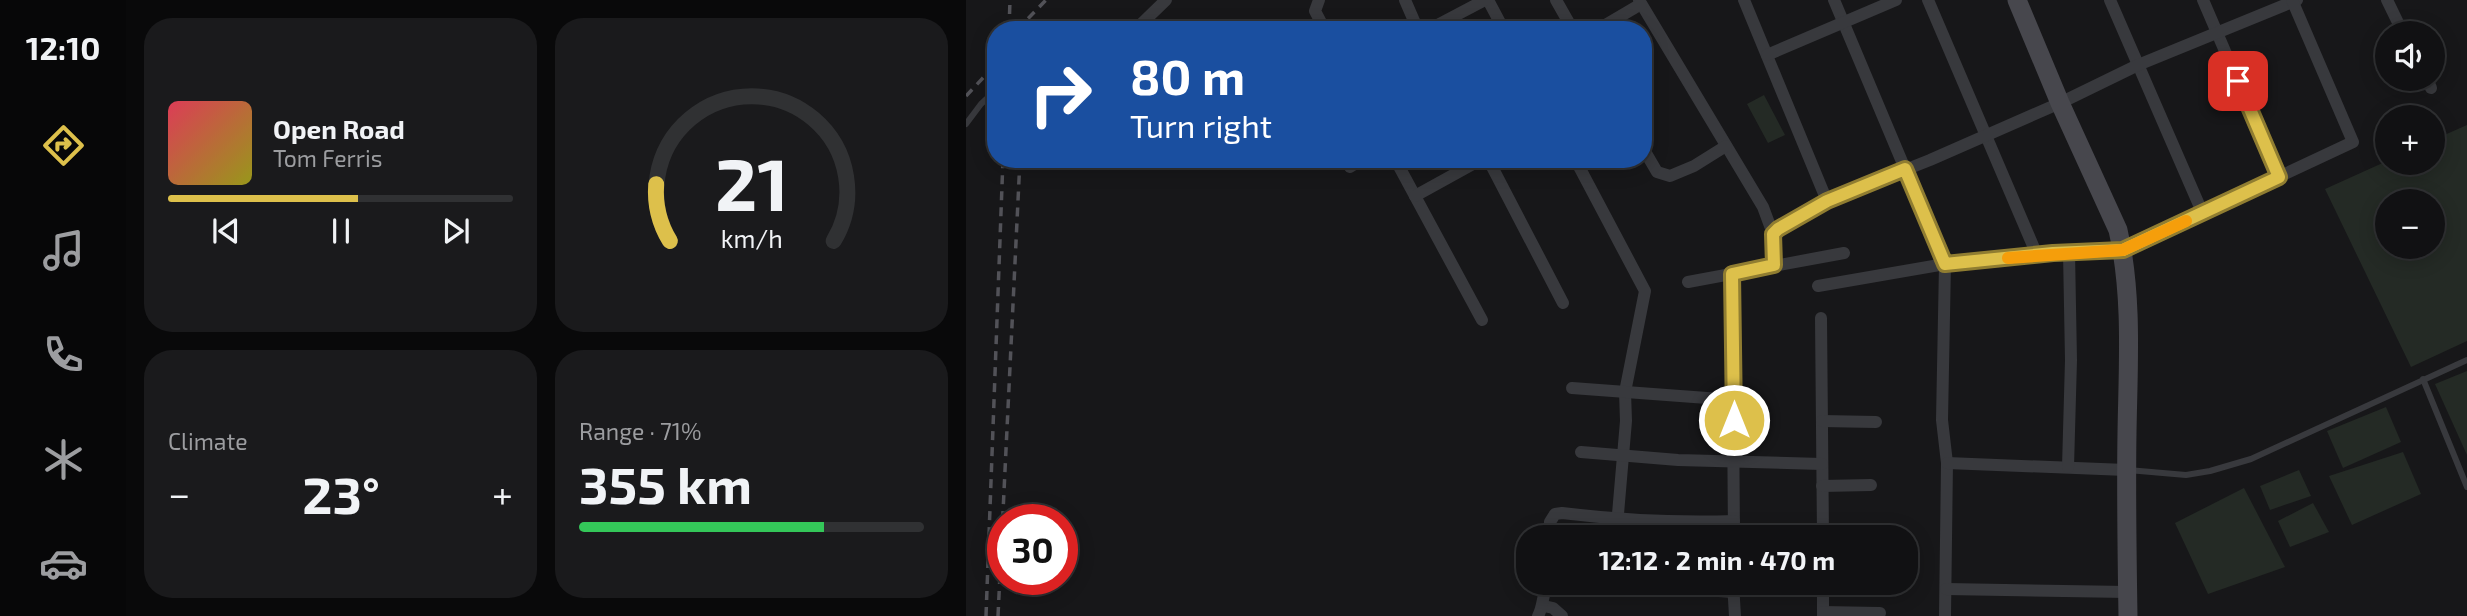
<!DOCTYPE html>
<meta charset="utf-8">
<style>
:root{--surface:#111113;--page:#1a1a1c;--text:#f1f3f6;--muted:#9c9da0;--line:#303133;--accent:#ddc04b}
body{margin:0;font-family:"Exo 2",sans-serif;background:var(--page);color:var(--text);height:100vh;display:flex;flex-direction:column;font-size:26px;white-space:nowrap}
*{box-sizing:border-box;margin:0}
p{font-size:23px;color:var(--muted)}
.icon{flex:none;width:38px;height:38px;fill:none;stroke:currentColor;stroke-width:2;stroke-linecap:round;stroke-linejoin:round}
.map{position:relative;flex:1;overflow:hidden}
.drawer{display:flex;flex-direction:column;gap:18px;padding:18px;background:#09090a;width:840px}
.drawer>*{flex:none}
.banner{position:absolute;left:21px;top:21px;width:665px;height:147px;border-radius:28px;box-shadow:0 4px 18px #0003,0 0 0 2px var(--line);background:#1a4fa0;color:#fff;overflow:hidden}
.tools{position:absolute;left:1409px;top:21px;display:grid;gap:14px}
.tools a{display:grid;place-items:center;width:70px;height:70px;border-radius:50%;background:var(--surface);box-shadow:0 4px 18px #0003,0 0 0 2px var(--line);font-size:35px}
.speed{position:absolute;left:21px;top:504px;display:flex;gap:14px;font-size:35px;font-weight:700;text-align:center}
.speed>*{display:grid;place-content:center;width:91px;height:91px;border-radius:50%;background:var(--surface);box-shadow:0 4px 18px #0003,0 0 0 2px var(--line);line-height:1}
.speed .limit{border:10px solid #d22;background:#fff;color:#111}
.pin{position:absolute;display:grid;place-items:center;width:60px;height:60px;color:#fff;margin:-30px;border-radius:14px;box-shadow:0 4px 10px #0006}
.me{position:absolute;width:77px;margin:-38px;rotate:0deg;stroke-linejoin:round;filter:drop-shadow(0 0 5px #0008)}
.turn{display:flex;align-items:center;gap:24px;height:147px;padding:0 28px;font-size:32px}
.turn .icon{width:91px;height:91px;stroke-width:2.5}
.turn b{display:block;font-size:49px;line-height:60px}
.big{font-size:52px;font-weight:700;line-height:1.1}
.drawer .card{flex:1;display:flex;flex-direction:column;justify-content:center;gap:10px;min-width:0;padding:0 24px;border-radius:28px;background:var(--page)}
.drawer .dial{align-items:center;gap:0}
.dial svg{height:182px;overflow:visible;fill:none;stroke:var(--line);stroke-width:7;stroke-linecap:round;text-anchor:middle}
.dial text{fill:var(--text);stroke:none}
.song{display:flex;align-items:center;gap:21px}
.cover{width:84px;height:84px;border-radius:10px;background:linear-gradient(135deg,hsl(350 70% 55%),hsl(60 70% 35%))}
.played{height:7px;border-radius:4px;background:linear-gradient(90deg,var(--accent) 55%,var(--line) 55%)}
.keys{display:flex;justify-content:space-around;direction:ltr}
.heat{display:flex;justify-content:space-between;align-items:center;font-size:38px;direction:ltr}
.charge{height:10px;border-radius:5px;background:linear-gradient(90deg,#34c759 71%,var(--line) 0)}
.drawer .tiles{flex:1;display:grid;gap:18px;grid-template-columns:repeat(2,1fr)}
.trip{position:absolute;left:550px;top:525px;width:402px;height:70px;border-radius:28px;background:var(--surface);box-shadow:0 4px 18px #0003,0 0 0 2px var(--line);font-weight:700;line-height:70px;text-align:center}
main{display:flex;flex:1;min-height:0}
.tab-bar{display:flex;flex-direction:column;width:126px;justify-content:space-around;align-items:center;background:#070708;color:var(--muted)}
.tab-bar .icon{width:49px;height:49px}
.tab-bar .current{color:var(--accent)}
.tab-bar b{font-size:32px;color:var(--text)}
.map>svg:first-child{display:block}
</style>
<main>
<nav class="tab-bar">
<b>12:10</b>
<svg class="icon current" aria-label="directions" viewBox="0 0 24 24"><path d="M12 3l9 9-9 9-9-9zM9 14v-3h6M13 9l2 2-2 2"/></svg>
<svg class="icon" aria-label="music" viewBox="0 0 24 24"><path d="M9 18V5l10-2v13"/><circle cx="6" cy="18" r="3"/><circle cx="16" cy="16" r="3"/></svg>
<svg class="icon" aria-label="phone" viewBox="0 0 24 24"><path d="M5 4h4l2 5-3 2q2 4 5 5l2-3 5 2v4C11 20 4 13 5 4z"/></svg>
<svg class="icon" aria-label="climate" viewBox="0 0 24 24"><path d="M12 3v18M4 7l16 10M4 17L20 7"/></svg>
<svg class="icon" aria-label="car" viewBox="0 0 24 24"><path d="M5 17H2v-5l4-1 3-4h7l3 4 3 1v5h-3M9 17h6M6 11h13"/><circle cx="7" cy="17" r="2"/><circle cx="17" cy="17" r="2"/></svg>
</nav>
<section class="drawer">
<div class="tiles">
<div class="card">
<div class="song"><i class="cover"></i><div><b>Open Road</b><p>Tom Ferris</p></div></div>
<div class="played"></div>
<div class="keys"><svg class="icon" aria-label="previous" viewBox="0 0 24 24"><path d="M18 5L8 12l10 7zM5 5v14"/></svg><svg class="icon" aria-label="pause" viewBox="0 0 24 24"><path d="M8 5v14M16 5v14"/></svg><svg class="icon" aria-label="next" viewBox="0 0 24 24"><path d="M6 5l10 7-10 7zM19 5v14"/></svg></div>
</div>
<div class="card dial"><svg viewBox="0 0 100 80">
<path d="M14 69A42 42 0 1 1 86 69"/>
<path d="M14 69A42 42 0 0 1 8 44" stroke="#ddc04b"/>
<text x="50" y="56" font-size="32" font-weight="700">21</text>
<text x="50" y="72" font-size="11">km/h</text>
</svg></div>
<div class="card"><p>Climate</p>
<div class="heat"><a>−</a><b class="big">23°</b><a>+</a></div>
</div>
<div class="card"><p>Range · 71%</p><b class="big">355 km</b><div class="charge"></div></div>
</div>
</section>
<div class="map">
<svg width="1501" height="616" viewBox="0 0 1501 616">
<rect width="100%" height="100%" fill="#171719"/>
<g fill="#242a25" fill-rule="evenodd">
<polygon points="798,95 819,135 802,143 781,104"/>
<path d="M 1501,125 L 1501,341 L 1445,367 L 1359,189 L 1421,161 L 1421,163 L 1466,163 L 1467,140 ZM 1466,201 L 1466,247 L 1421,247 L 1421,201 Z"/>
<polygon points="1501,371 1501,455 1469,384"/>
<polygon points="1420,407 1435,442 1377,468 1361,431"/>
<polygon points="1437,452 1455,494 1386,525 1363,476"/>
<polygon points="1333,470 1345,496 1304,510 1294,486"/>
<polygon points="1278,488 1319,567 1242,594 1209,523"/>
<polygon points="1347,503 1363,532 1324,547 1312,521"/>
</g>
<g fill="none" stroke-linecap="round" stroke-linejoin="round">
<g stroke="#38393d" stroke-width="6">
<polyline points="0,124 15,104 30,90"/>
<polyline points="1457,379 1501,487"/>
<polyline points="1162,470 1220,475 1244,471 1285,459 1501,360"/>
</g>
<g stroke="#38393d" stroke-width="12">
<polyline points="353,0 349,11 359,30"/>
<polyline points="439,0 452,30"/>
<polyline points="522,0 538,30"/>
<polyline points="590,0 607,30"/>
<polyline points="673,0 797,207 807,234"/>
<polyline points="778,0 861,201"/>
<polyline points="868,0 979,264 976,420 981,463 979,616"/>
<polyline points="962,0 1071,255"/>
<polyline points="1144,0 1237,214"/>
<polyline points="1237,0 1313,177"/>
<polyline points="1421,0 1437,33"/>
<polyline points="262,25 264,30"/>
<polyline points="169,30 200,0"/>
<polyline points="462,30 519,0"/>
<polyline points="631,30 675,4"/>
<polyline points="801,55 930,0"/>
<polyline points="1461,79 1465,88"/>
<polyline points="677,148 691,172 704,176 728,166 760,146"/>
<polyline points="429,159 516,320"/>
<polyline points="522,159 597,303"/>
<polyline points="609,159 679,291 659,392 660,421 650,537"/>
<polyline points="384,167 397,159"/>
<polyline points="449,196 516,159"/>
<polyline points="808,265 807,234 861,201 964,160 1094,103 1172,65 1331,0"/>
<polyline points="766,274 768,537"/>
<polyline points="722,282 878,253"/>
<polyline points="852,286 979,264 1103,252 1157,250 1387,142 1326,0"/>
<polyline points="855,318 857,537"/>
<polyline points="606,388 768,400"/>
<polyline points="856,421 910,422"/>
<polyline points="615,452 712,460 856,464"/>
<polyline points="981,463 1160,470"/>
<polyline points="1102,467 1105,360 1103,252"/>
<polyline points="856,486 905,485"/>
<path d="M 583,537 L 584,522 L 589,514 L 596,513 C 654,520 710,523 768,521"/>
<polyline points="640,583 767,592"/>
<polyline points="767,583 769,616"/>
<polyline points="857,583 857,616"/>
<polyline points="980,589 1161,592"/>
<polyline points="578,606 587,608 596,616"/>
<polyline points="857,612 914,613"/>
<path d="M 572,616 C 578,605 576,592 583,583"/>
</g>
<path stroke="#47474d" stroke-width="19" d="M 1051,0 L 1094,103 L 1152,230 C 1167,297 1162,366 1161,433 C 1160,494 1161,555 1162,616"/>
<g stroke="#525258" stroke-width="3.5" stroke-dasharray="9 7" stroke-linecap="butt">
<polyline points="43,30 44,0"/>
<polyline points="51,30 80,0"/>
<polyline points="0,96 30,64"/>
<polyline points="20,616 37,159"/>
<polyline points="32,616 54,159"/>
</g>
</g>
<g fill="none" stroke-linecap="round" stroke-linejoin="round">
<g stroke="#907d31" stroke-width="18">
<polyline id="route" points="768,420 766,274 808,265 807,234 812,229 861,201 939,169 979,264 1087,253 1157,250 1313,177 1272,81"/>
</g>
<use href="#route" stroke="#ddc04b" stroke-width="12"/>
<polyline stroke="#f59e0b" stroke-width="12" points="1042,258 1157,250 1220,221"/>
</g>
</svg>
<div class="tools">
<a><svg class="icon" aria-label="sound" viewBox="0 0 24 24"><path d="M4 9h4l5-4v14l-5-4H4zM17 9q2 3 0 6"/></svg></a>
<a>+</a>
<a>−</a>
</div>
<div class="speed"><div class="limit">30</div></div>
<div class="pin" style="left:1272px;top:81px;background:#d93025"><svg class="icon" aria-label="arrive" viewBox="0 0 24 24"><path d="M6 21V4h12l-3 4 3 4H6"/></svg></div>
<svg class="me" style="left:768px;top:420px" viewBox="-20 -20 40 40"><circle r="17" fill="#ddc04b" stroke="#fff" stroke-width="3"/><path d="M0-11L8 9 0 5-8 9z" fill="#fff"/></svg>
<div class="trip">12:12 · 2 min · 470 m</div>
<div class="banner">
<div class="turn"><svg class="icon" aria-label="right" viewBox="0 0 24 24"><path d="M7 20v-9h11M14 6l5 5-5 5"/></svg><div><b>80 m</b>Turn right</div></div>
</div>
</div>
</main>
